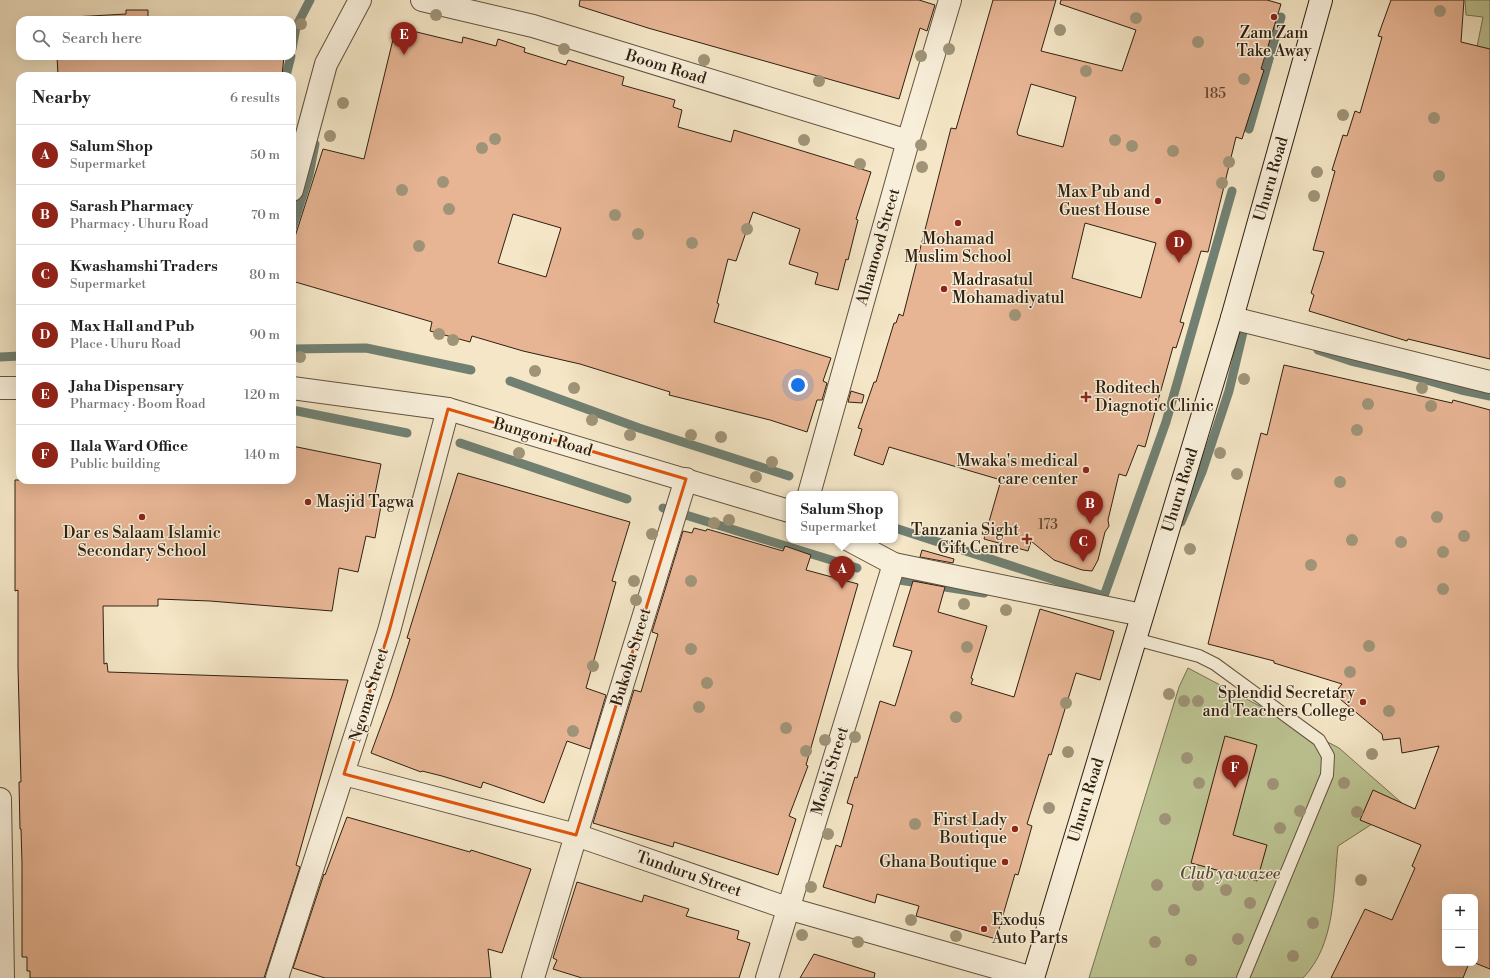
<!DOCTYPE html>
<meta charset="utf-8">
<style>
body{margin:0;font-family:"Libre Bodoni",serif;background:#f2f2f2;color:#222}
.controls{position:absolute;right:12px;bottom:12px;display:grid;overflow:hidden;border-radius:8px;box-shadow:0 4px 16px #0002}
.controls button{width:36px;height:36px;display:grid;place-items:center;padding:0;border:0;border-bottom:1px solid #e0e0e0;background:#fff;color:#222;font:20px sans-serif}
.you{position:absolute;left:798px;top:385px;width:14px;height:14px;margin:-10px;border:3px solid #fff;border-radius:50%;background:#1a73e8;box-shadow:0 0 0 6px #1a73e833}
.badge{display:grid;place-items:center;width:26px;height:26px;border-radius:50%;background:#8f2418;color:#fff;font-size:13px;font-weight:700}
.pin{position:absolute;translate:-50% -33px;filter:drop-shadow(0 1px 2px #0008)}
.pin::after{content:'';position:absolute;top:21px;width:14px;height:12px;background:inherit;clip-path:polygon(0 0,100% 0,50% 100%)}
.popup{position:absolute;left:786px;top:491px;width:112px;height:52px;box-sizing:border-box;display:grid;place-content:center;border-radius:8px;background:#fff;filter:drop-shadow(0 1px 3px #0005);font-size:13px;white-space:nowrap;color:#767676}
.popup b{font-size:15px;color:#222}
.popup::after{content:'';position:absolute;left:50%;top:100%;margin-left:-8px;border:8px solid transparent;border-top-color:#fff}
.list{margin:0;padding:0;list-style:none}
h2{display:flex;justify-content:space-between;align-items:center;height:52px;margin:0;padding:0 16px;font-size:17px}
h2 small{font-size:13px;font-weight:400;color:#767676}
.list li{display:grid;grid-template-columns:26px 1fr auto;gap:12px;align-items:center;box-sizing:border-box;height:60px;padding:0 16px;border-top:1px solid #e0e0e0}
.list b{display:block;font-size:15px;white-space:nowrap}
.list p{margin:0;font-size:13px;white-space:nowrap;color:#767676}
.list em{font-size:13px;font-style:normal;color:#767676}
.icon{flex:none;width:22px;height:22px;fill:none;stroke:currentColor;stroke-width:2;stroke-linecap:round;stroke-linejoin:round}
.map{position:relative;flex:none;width:1490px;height:978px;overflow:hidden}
.search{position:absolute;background:#fff;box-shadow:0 4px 16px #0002;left:16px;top:16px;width:280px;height:44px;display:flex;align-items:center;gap:10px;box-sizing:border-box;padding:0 14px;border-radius:12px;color:#767676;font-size:15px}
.panel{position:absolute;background:#fff;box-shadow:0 4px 16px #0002;left:16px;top:72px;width:280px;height:412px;border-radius:12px}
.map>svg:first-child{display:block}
</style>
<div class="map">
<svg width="1490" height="978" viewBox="0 0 1490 978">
<rect width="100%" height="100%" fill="#f4e6c6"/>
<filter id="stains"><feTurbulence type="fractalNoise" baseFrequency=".005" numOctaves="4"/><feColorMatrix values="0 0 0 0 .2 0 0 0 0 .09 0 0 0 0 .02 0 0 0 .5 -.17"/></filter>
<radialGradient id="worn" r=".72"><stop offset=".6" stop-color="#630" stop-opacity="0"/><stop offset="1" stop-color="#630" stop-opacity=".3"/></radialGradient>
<g fill="#bdc493" stroke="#767252">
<path d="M1465,0H1490V54L1476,52L1483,17L1466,15Z"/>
<path d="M1188,668L1339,748L1403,804L1338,846C1333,891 1336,944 1303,978H1089L1179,687Z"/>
</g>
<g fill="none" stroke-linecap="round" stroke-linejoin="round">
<g stroke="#718072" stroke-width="9">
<path d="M292,49L296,27L310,0"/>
<path d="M286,76L291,56"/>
<path d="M1249,129L1281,17"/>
<path d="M292,229L309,175L315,144"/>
<path d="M292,349L366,348L471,370"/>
<path d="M1318,350L1351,361L1402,373L1461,390L1490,396"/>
<path d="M0,357L20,356"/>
<path d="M510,381L639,428L789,476"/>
<path d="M292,410L407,433"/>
<path d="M460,443L627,499"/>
<path d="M663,508L857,568"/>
<path d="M1181,522L1202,472L1229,391L1245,324H1247"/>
<path d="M895,528L1104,596L1166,422L1232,191"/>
<path d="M893,579L984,593"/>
</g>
</g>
<g fill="#e7b594" stroke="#302011" fill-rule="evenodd">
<path d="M580,0H919L935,5L927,31L920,28L899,99L648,28L579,6Z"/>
<path d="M993,0H1056L1041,51L1122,71L1136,30L1060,4L1061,0H1267L1281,4L1261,69L1264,70L1242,139L1236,137L1208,252L1201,251L1180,322L1184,323L1176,348L1173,347L1145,447L1138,445L1126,476L1119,474L1108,520L1109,526L1105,532L1098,560L1092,571L1082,570L1054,560L1031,541L1028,551L984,539L1001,480L889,447L883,465L854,455L862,429L858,428L874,382H876L894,323H896L899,314L903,316L951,128L956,129ZM1031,84L1076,97L1063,147L1018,135L1017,132ZM1085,223L1156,243L1141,298L1072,278Z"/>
<path d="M1391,0H1464L1461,42L1490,49V359L1408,339L1407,341L1309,311L1314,295L1311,293L1324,252L1313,250L1335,171L1332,170L1343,135L1347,136L1355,111L1360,113L1382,37L1378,36Z"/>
<path d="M126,10H148V17H212L268,20H55V18L126,14Z"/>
<path d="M396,27L462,43L463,37L496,46L498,39L525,48L524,52L566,65L568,60L624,77L622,85L675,100L673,107L682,110L678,127L731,142L734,130L871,172L856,219L858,220L848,260L846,259L838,290L815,284L818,273L789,264L800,229L753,212L736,261L728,259L717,303L719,304L714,322L831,358L823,381L827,383L822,400H817L807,432L770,420L669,395L670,392L580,364L523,351L472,336L470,342L430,331L432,322L292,281V246L323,149L364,159ZM513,214L561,228L546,277L498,263Z"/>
<path d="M57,56H284L282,76H58Z"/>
<path d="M1284,365L1452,403L1453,400L1490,410V969L1475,963V897H1445V963H1469L1463,978H1331L1365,909L1392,920L1415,868L1412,866L1421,845L1360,820L1373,790L1415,809L1439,746L1402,753L1400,738L1383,740L1382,734L1334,694L1342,684L1274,663V661L1208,644L1261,433L1267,435Z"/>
<path d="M851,391L864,395L862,403L848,402Z"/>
<path d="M292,446L381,464L373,504L381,506L375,538L366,536L358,572L339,568L332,611L210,601L158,599V606H103L104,664L107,663L108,672L348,680L296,865L300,867L264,978H30V971H27V957H22V863L21,829H20L19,782H21L18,667V590L15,591V480H292Z"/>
<path d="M458,473L630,522L612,581L616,582L586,688L606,695L590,749L567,741L544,803L483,782L481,788L442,776L422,771L421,772L371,753L392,696L410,639L407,638Z"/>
<path d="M694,528L706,531L707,529L783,551L785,546L811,555L806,570L858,584L806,765L808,766L789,816L796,819L778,875L674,842L673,847L593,823L634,690L641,692L658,634L652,632L683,531L692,533Z"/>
<path d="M922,550L954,559L953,563L920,557Z"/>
<path d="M913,581L945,587L938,612L987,626L971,678L973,679L971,684L1014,697L1040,609L1114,631L1100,680L1076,673L1051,755L1049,754L1027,824L1032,826L1018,875L1015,874L996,939L916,916L919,906L877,894L875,903L823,887L836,845L841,847L853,805L847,803L855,777L857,778L880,701L895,706L912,651L893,646Z"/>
<path d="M1225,736L1257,745L1233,835L1267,845L1257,881L1191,863Z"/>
<path d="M347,817L470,852L471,850L531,869L502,953L488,949L491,978H325L293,968L324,874L325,875Z"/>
<path d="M577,882L642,902L644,895L689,909L686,916L739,931L737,939L750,943L739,978H582L553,969L557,960L553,958Z"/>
<path d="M814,954L875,973L874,978H800Z"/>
</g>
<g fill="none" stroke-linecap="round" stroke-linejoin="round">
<g stroke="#61523e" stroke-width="14">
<path id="service" d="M1135,639L1199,656L1215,664L1319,740L1328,756L1327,775L1243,978"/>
</g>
<g stroke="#61523e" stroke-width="24">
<g id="minor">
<path d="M422,0L533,26L908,141"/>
<path d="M292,190L326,64L360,0"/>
<path d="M1232,318L1490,382"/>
<path d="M0,388H20"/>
<path d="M292,388L448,409L789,511"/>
<path d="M809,494L908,141L950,0"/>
<path d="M849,540L894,564L1142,615"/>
<path d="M344,774L576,835L787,908L1033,978"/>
<path d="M0,799L3,978"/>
<path d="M277,978L389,631L448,409"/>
<path d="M533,978L576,835L686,479"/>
<path d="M767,978L894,564"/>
</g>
</g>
<g stroke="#302011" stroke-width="24">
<path id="secondary" d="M1033,978L1232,318L1321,0"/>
</g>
<use href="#service" stroke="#f8efda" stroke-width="12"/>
<use href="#minor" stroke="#f8efda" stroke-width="22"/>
<use href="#secondary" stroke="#f8efda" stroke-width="22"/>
</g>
<g fill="#9f9478">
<circle cx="1440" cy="11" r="6"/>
<circle cx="436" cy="15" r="6"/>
<circle cx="1136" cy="18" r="6"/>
<circle cx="301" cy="24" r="6"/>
<circle cx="1060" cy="30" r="6"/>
<circle cx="1198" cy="42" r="6"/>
<circle cx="564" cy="49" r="6"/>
<circle cx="949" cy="49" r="6"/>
<circle cx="921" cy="56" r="6"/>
<circle cx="704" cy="60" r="6"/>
<circle cx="1086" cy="71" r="6"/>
<circle cx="1244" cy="79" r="6"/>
<circle cx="819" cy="81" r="6"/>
<circle cx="343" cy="103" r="6"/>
<circle cx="1343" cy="115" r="6"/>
<circle cx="1434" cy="118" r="6"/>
<circle cx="330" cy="136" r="6"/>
<circle cx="495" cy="139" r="6"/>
<circle cx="804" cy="140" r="6"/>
<circle cx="1115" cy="140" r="6"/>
<circle cx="921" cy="145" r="6"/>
<circle cx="1132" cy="146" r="6"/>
<circle cx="482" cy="148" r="6"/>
<circle cx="1173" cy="151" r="6"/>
<circle cx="1229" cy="162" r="6"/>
<circle cx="860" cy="164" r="6"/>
<circle cx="922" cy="167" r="6"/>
<circle cx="1317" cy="172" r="6"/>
<circle cx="1439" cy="176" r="6"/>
<circle cx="443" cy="182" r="6"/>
<circle cx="1222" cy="183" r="6"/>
<circle cx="402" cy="190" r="6"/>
<circle cx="1314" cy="196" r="6"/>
<circle cx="449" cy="209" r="6"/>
<circle cx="615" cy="215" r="6"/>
<circle cx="747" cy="229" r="6"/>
<circle cx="638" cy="234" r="6"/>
<circle cx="692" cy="243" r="6"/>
<circle cx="419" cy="246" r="6"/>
<circle cx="1015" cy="315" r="6"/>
<circle cx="439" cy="334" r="6"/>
<circle cx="453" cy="340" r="6"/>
<circle cx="300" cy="357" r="6"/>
<circle cx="535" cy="371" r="6"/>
<circle cx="1244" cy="379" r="6"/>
<circle cx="574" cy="388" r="6"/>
<circle cx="1422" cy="388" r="6"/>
<circle cx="1368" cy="404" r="6"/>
<circle cx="1431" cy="406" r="6"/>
<circle cx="592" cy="420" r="6"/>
<circle cx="1357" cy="430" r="6"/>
<circle cx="630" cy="435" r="6"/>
<circle cx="691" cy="435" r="6"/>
<circle cx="721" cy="437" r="6"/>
<circle cx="519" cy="453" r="6"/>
<circle cx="1220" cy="453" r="6"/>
<circle cx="772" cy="462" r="6"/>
<circle cx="1237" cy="474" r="6"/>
<circle cx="756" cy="477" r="6"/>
<circle cx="1340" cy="482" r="6"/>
<circle cx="1437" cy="517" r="6"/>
<circle cx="729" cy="520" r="6"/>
<circle cx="714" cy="523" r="6"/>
<circle cx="652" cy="534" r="6"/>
<circle cx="1464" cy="536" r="6"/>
<circle cx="1352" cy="540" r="6"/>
<circle cx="1401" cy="542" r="6"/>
<circle cx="1190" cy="549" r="6"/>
<circle cx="1443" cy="552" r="6"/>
<circle cx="1311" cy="565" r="6"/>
<circle cx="634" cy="581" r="6"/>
<circle cx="691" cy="581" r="6"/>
<circle cx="1443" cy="589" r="6"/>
<circle cx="636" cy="600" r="6"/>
<circle cx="964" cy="604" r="6"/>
<circle cx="1006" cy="610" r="6"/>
<circle cx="1369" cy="646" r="6"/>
<circle cx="967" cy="647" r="6"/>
<circle cx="691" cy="649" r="6"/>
<circle cx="593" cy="666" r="6"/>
<circle cx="1350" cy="672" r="6"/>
<circle cx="707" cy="683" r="6"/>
<circle cx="1169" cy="694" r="6"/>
<circle cx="1184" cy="701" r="6"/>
<circle cx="1198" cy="701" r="6"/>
<circle cx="1066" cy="703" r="6"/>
<circle cx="699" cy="707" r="6"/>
<circle cx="1389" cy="711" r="6"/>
<circle cx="956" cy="717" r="6"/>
<circle cx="786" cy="728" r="6"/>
<circle cx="573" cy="731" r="6"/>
<circle cx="855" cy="737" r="6"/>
<circle cx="825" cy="740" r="6"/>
<circle cx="806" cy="751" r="6"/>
<circle cx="1068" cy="752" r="6"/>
<circle cx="1372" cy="754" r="6"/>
<circle cx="1187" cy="758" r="6"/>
<circle cx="1199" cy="783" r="6"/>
<circle cx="1344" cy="783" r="6"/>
<circle cx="1273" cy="784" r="6"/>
<circle cx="1049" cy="808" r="6"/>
<circle cx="1300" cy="811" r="6"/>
<circle cx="1357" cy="812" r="6"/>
<circle cx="1165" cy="819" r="6"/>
<circle cx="915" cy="824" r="6"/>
<circle cx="1280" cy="828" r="6"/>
<circle cx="828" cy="834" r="6"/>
<circle cx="1361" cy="880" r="6"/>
<circle cx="1157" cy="885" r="6"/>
<circle cx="1198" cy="885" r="6"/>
<circle cx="811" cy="887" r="6"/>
<circle cx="1226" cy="890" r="6"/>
<circle cx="1250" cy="903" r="6"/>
<circle cx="1174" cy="910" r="6"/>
<circle cx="911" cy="920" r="6"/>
<circle cx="1313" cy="923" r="6"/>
<circle cx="802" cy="935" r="6"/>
<circle cx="956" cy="936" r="6"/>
<circle cx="1238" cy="939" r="6"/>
<circle cx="858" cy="942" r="6"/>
<circle cx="1155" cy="942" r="6"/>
<circle cx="1293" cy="956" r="6"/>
<circle cx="1191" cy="960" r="6"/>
</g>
<path fill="none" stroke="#df560c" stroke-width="3" stroke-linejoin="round" d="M448,409L686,479L576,835L344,774L389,631Z"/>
<g fill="#8f2418" stroke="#f8efda" stroke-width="1.5">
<circle cx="1274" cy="17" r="4"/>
<circle cx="1158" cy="201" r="4"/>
<circle cx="958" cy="223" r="4"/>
<circle cx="944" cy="289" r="4"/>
<path d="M1084 391h4v4h4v4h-4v4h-4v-4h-4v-4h4z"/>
<circle cx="1086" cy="470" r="4"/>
<circle cx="308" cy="502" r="4"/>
<circle cx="142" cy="517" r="4"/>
<path d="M1025 533h4v4h4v4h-4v4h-4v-4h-4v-4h4z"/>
<circle cx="1363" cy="702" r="4"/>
<circle cx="1015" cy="829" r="4"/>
<circle cx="1005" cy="862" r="4"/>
<circle cx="984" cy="929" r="4"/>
</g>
<g text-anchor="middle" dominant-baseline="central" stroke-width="3" stroke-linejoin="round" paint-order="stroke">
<g font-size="14" fill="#5e4532">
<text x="1215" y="94">185</text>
<text x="1048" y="525">173</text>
</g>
<g font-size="16" fill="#302011" stroke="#f8efda" text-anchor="end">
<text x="1274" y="33" text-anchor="middle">Zam Zam<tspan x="1274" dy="18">Take Away</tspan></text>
<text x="1150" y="192">Max Pub and<tspan x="1150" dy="18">Guest House</tspan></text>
<text x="958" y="239" text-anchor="middle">Mohamad<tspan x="958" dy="18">Muslim School</tspan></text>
<text x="952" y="280" text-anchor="start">Madrasatul<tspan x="952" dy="18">Mohamadiyatul</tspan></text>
<text x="1095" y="388" text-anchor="start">Roditech<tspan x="1095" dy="18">Diagnotic Clinic</tspan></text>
<text x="1078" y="461">Mwaka's medical<tspan x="1078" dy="18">care center</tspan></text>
<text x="316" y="502" text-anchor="start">Masjid Tagwa</text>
<text x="1019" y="530">Tanzania Sight<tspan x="1019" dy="18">Gift Centre</tspan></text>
<text x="142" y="533" text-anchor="middle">Dar es Salaam Islamic<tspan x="142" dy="18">Secondary School</tspan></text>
<text x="1355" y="693">Splendid Secretary<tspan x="1355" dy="18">and Teachers College</tspan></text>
<text x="1007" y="820">First Lady<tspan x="1007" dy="18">Boutique</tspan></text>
<text x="997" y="862">Ghana Boutique</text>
<text x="992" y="920" text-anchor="start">Exodus<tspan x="992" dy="18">Auto Parts</tspan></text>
</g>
<g font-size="16" fill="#302011" stroke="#f8efda">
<text transform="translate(666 67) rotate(17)">Boom Road</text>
<text transform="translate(1271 179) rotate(-74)">Uhuru Road</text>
<text transform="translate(878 247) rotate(-74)">Alhamood Street</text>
<text transform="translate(543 437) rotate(16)">Bungoni Road</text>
<text transform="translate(1180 490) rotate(-73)">Uhuru Road</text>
<text transform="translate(631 657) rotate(-73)">Bukoba Street</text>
<text transform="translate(369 695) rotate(-73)">Ngoma Street</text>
<text transform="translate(830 771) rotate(-73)">Moshi Street</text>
<text transform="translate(1086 800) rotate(-73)">Uhuru Road</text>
<text transform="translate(689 874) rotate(19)">Tunduru Street</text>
</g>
<g font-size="16" font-style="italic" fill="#5a5138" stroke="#f8efda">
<text x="1230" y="874">Club ya wazee</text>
</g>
</g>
<rect width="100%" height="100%" filter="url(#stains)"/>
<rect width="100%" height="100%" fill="url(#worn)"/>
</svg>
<div class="controls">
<button>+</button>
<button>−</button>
</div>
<div class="you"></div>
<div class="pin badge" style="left:842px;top:589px">A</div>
<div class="popup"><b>Salum Shop</b>Supermarket</div>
<div class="pin badge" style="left:1090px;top:524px">B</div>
<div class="pin badge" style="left:1083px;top:562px">C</div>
<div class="pin badge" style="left:1179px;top:263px">D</div>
<div class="pin badge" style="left:404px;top:55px">E</div>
<div class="pin badge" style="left:1235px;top:788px">F</div>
<div class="search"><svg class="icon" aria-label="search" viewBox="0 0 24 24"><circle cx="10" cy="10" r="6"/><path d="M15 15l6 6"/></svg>Search here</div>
<section class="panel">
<h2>Nearby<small>6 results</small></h2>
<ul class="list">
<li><span class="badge">A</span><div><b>Salum Shop</b><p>Supermarket</p></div><em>50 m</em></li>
<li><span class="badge">B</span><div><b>Sarash Pharmacy</b><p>Pharmacy · Uhuru Road</p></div><em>70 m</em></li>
<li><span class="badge">C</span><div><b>Kwashamshi Traders</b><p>Supermarket</p></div><em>80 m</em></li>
<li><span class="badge">D</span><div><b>Max Hall and Pub</b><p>Place · Uhuru Road</p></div><em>90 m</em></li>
<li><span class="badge">E</span><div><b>Jaha Dispensary</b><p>Pharmacy · Boom Road</p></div><em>120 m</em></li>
<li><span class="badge">F</span><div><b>Ilala Ward Office</b><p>Public building</p></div><em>140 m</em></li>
</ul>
</section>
</div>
